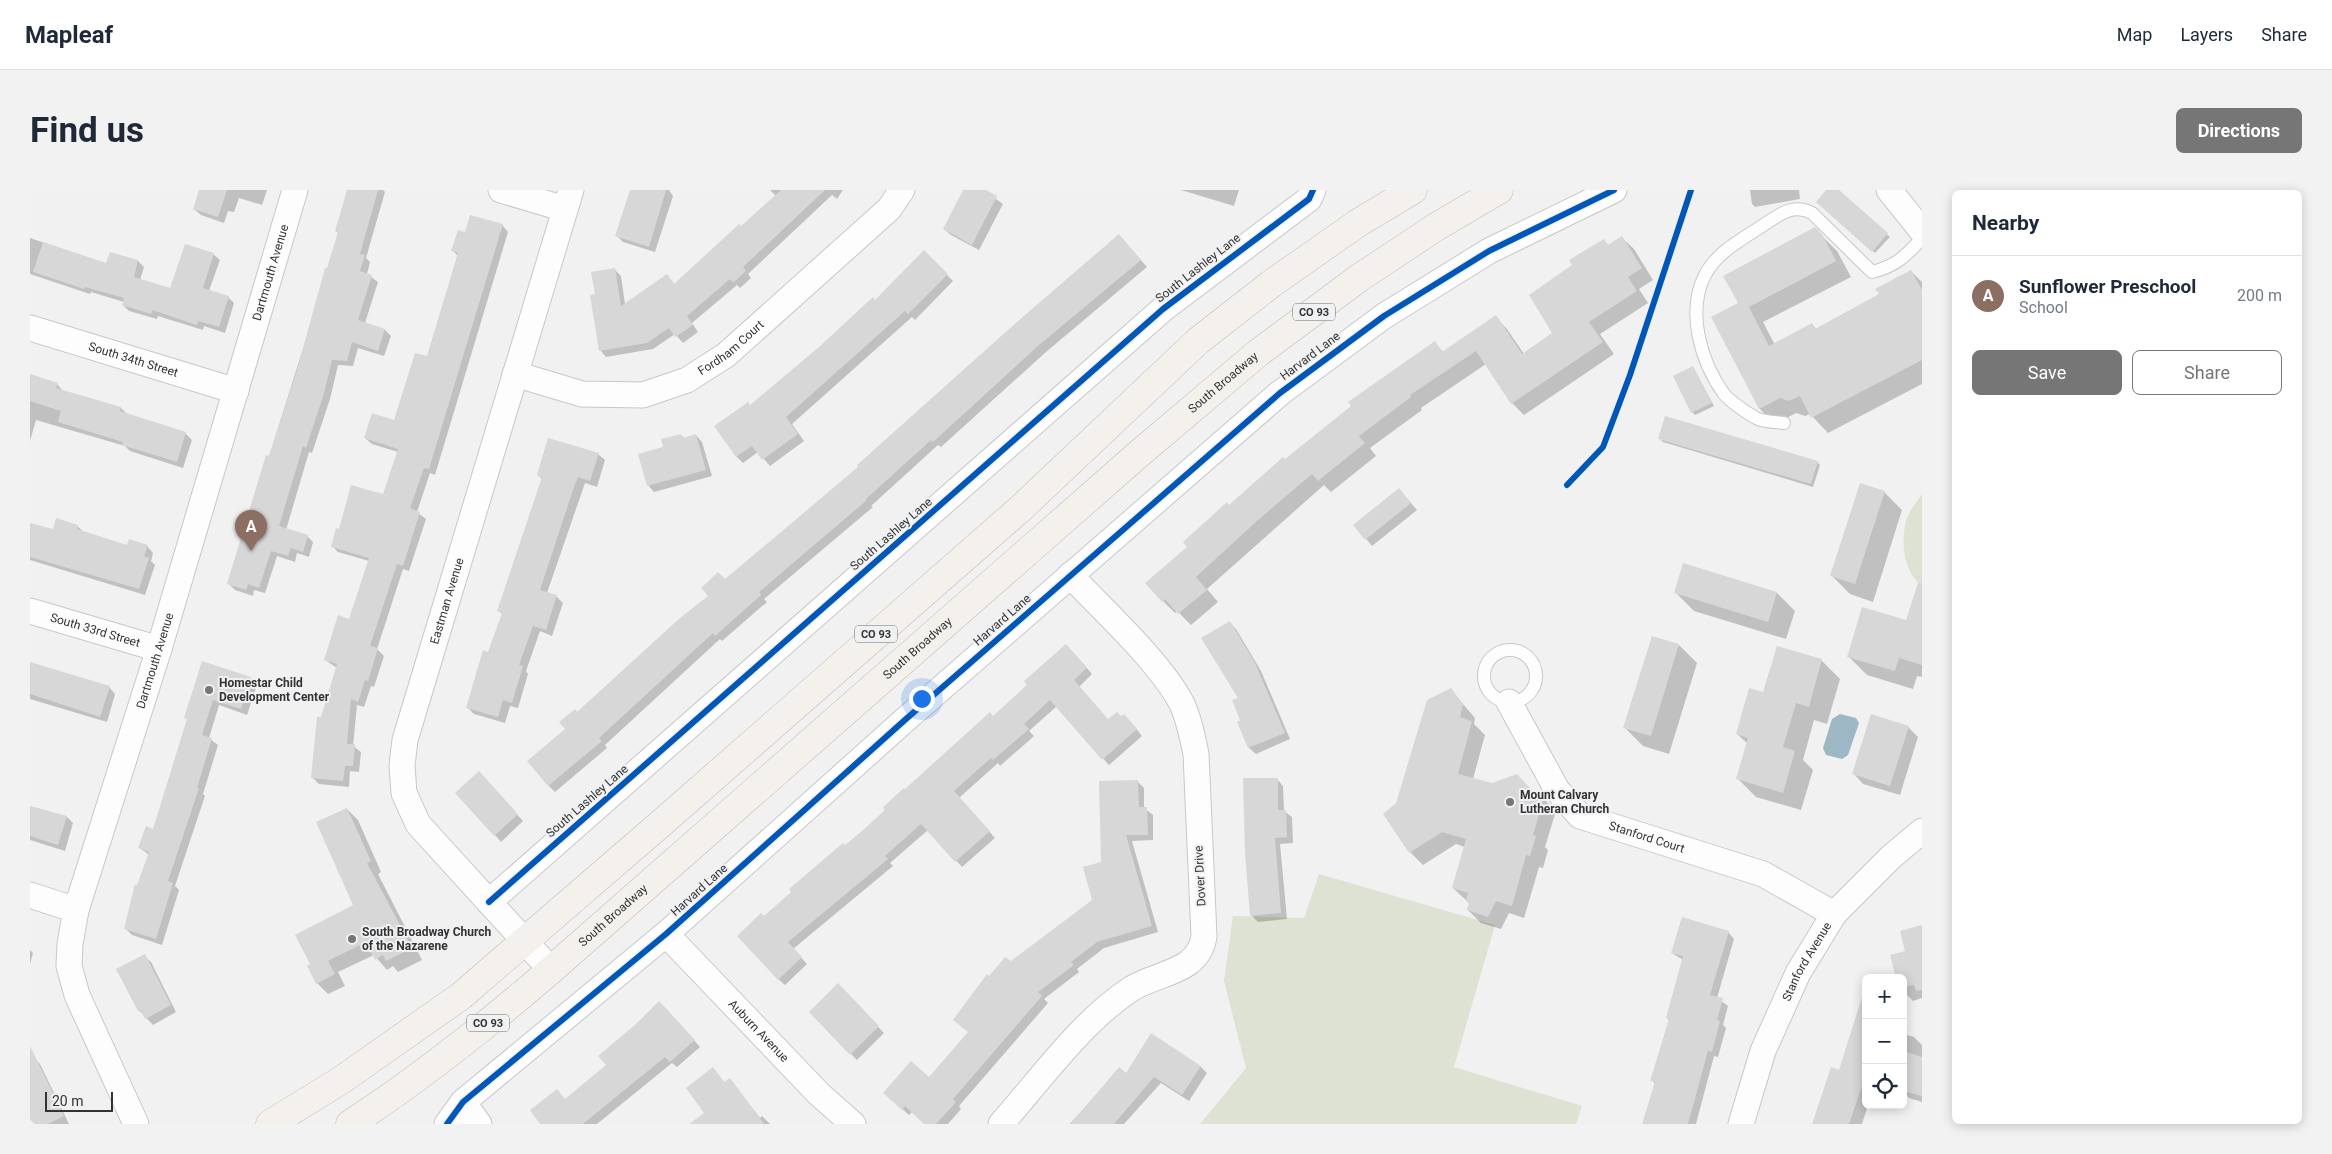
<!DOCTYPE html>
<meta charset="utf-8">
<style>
body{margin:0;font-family:Roboto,sans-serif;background:#f2f2f3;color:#1f2937}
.controls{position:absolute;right:15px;bottom:15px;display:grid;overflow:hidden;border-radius:8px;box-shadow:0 2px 12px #0003}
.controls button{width:45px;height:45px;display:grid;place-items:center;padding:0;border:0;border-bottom:1px solid #e0e1e3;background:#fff;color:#1f2937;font:25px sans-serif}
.scale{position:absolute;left:15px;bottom:12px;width:68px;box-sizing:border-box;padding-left:5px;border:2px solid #333334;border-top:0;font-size:14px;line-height:18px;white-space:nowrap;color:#333334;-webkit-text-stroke:4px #f0f1f3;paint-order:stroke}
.you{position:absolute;left:891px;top:508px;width:18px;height:18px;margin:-12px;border:4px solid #fff;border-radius:50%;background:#1a73e8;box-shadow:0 0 0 8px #1a73e833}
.badge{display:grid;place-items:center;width:32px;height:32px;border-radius:50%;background:#767676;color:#fff;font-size:16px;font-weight:700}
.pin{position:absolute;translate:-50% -41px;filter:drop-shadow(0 1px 2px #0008)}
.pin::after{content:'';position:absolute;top:26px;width:18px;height:15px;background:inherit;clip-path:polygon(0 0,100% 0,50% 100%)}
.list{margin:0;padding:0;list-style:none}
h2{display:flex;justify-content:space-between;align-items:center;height:65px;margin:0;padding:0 20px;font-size:21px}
h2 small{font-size:16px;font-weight:400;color:#747a83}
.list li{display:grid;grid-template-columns:32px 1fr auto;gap:15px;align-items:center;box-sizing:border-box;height:80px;padding:0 20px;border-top:1px solid #e0e1e3}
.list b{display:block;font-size:19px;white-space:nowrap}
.list p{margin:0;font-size:16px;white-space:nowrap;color:#747a83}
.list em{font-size:16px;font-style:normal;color:#747a83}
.actions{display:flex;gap:10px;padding:15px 20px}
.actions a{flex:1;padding:11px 0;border:1px solid #767676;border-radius:8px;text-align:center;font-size:18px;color:#767676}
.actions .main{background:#767676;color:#fff}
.icon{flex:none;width:28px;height:28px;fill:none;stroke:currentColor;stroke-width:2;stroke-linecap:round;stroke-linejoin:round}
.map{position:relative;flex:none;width:1892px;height:934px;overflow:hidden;border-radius:8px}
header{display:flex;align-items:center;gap:30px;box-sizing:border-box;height:70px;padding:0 25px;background:#fff;border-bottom:1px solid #e0e1e3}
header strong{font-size:24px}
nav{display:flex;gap:28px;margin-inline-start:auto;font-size:18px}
.intro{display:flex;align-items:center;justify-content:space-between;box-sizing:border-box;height:120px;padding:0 30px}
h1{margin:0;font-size:35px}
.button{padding:12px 22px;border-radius:8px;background:#767676;color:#fff;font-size:18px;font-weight:700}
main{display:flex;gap:30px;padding:0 30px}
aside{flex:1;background:#fff;border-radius:8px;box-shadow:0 2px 12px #0003}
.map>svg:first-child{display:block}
</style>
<header>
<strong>Mapleaf</strong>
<nav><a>Map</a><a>Layers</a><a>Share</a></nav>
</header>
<div class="intro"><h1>Find us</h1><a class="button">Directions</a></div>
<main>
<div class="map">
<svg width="1892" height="934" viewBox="0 0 1892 934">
<rect width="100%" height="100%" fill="#f1f1f2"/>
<g fill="#dde2d3">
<path d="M1892,304V396C1873,382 1870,350 1877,328C1880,320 1887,312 1892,304Z"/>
<path d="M1289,684L1465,735L1424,877L1552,916L1546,934H1170L1216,878L1194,791L1203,726L1274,728Z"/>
</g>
<path fill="#9eb7c4" d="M1810,524L1826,528L1829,533L1818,565L1812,569L1796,565L1793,558L1802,529Z"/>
<g fill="#0003">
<path d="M171,0H237L232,15L209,8L204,22L198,21L194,33L171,25L164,19Z"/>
<path d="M318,0H353L355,2L336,68L340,72L337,84L348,92L335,133L355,140L361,146L354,166L328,158L323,176L308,175L300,209L282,263L279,262L256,340L277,346L283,352L279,367L267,363L265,372L247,366L235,403L224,400L223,406L205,400L199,394L309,44L306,41Z"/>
<path d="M601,0H639L643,6L625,62L593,52L587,46Z"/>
<path d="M740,0H813L807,9L802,5L718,84L721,88L710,98L707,95L662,133L668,142L653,153L645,144L623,159L576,167L570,160L566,106L584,79L591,86L595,114L637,85L645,95L746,6Z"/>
<path d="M935,0H953L973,14L949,60L921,45L914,39Z"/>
<path d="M1151,0H1209L1204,16Z"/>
<path d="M1720,0H1769L1770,9L1725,17L1722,14Z"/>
<path d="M1798,0H1807L1860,47L1845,63L1788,12Z"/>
<path d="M472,35L478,42L405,285L400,283L387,322L396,329L379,381L373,379L347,459L354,466L344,497L341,496L334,517L327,515L323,556L331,562L329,582L320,581L319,597L289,594L283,588L292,529L307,478L295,470L320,430L339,371L308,362L302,356L310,340L354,306L368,262L342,254L335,248L365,231L398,168L429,67L423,61L436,44Z"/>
<path d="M1785,39L1807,61L1821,87L1733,132L1745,155L1782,134L1786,139L1850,105L1881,81L1892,92V194L1798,243L1780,224L1775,226L1766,223L1745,234L1730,219L1683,128L1709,114Z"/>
<path d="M0,48L77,74L81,63L108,71L114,77L110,90L141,99L183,64L190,70L179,101L198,107L204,113L195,143L174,136L173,140L128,126L127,129L99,121L93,115L94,112L61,102L60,104L0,84Z"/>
<path d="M1592,48L1604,59L1623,90L1609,99L1618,113L1570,144L1584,164L1494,225L1482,213L1456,174L1391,218L1392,220L1340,258L1346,266L1301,302L1294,295L1177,399L1188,412L1161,435L1147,421L1145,423L1133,411L1159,357L1199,316L1255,271L1405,153L1413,162L1465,127L1477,139L1494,164L1523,144L1544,76L1573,50L1579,56Z"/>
<path d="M1095,52L1117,77L1016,162L911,257L908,255L841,316L843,317L734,409L737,412L692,451L690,449L575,555L577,558L525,602L519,596L499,571L536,539L547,523L680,406L695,390Z"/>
<path d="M894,62L923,91L885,130L882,127L762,234L774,251L740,276L728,262L713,273L706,266L845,111Z"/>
<path d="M1663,177L1684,216L1665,225L1662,222Z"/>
<path d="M0,186L27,194L33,201L91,218L97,224L155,243L162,250L153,278L100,261L95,256L6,230L0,251Z"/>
<path d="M651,245L655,249L666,245L672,252L682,286L624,302L618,295L635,258Z"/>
<path d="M1630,249L1787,272L1790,275L1783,297L1633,252Z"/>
<path d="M568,264L575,270L567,297L555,293L517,403L527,407L533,413L522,446L510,441L496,481L498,484L488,518L480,516L475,533L444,524L437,517L473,425L469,421L512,289L508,285Z"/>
<path d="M1369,299L1387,320L1342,356L1325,335Z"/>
<path d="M1854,302L1872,320L1843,412L1820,404L1802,386Z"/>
<path d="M0,334L23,341L47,336L55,343L98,357L117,356L123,363L121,371L125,375L115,405L0,370Z"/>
<path d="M1646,403H1747L1765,421L1756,449L1664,421Z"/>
<path d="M1892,423V487L1887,486L1883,499L1837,485L1819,467Z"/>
<path d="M1199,432L1206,439L1231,481L1260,549L1226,564L1219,558L1209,532L1212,531Z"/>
<path d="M1649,455L1667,473L1639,564L1613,556L1595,538Z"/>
<path d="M1042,461L1062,484L1049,497L1078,531L1091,528L1100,531L1112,546L1079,575L1027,516L999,541L1004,546L970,576L968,573L929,608L965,648L932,677L898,640L860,673L863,676L763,759L777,774L755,795L748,789L734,727L833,642L875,601Z"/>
<path d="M1792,471L1810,489L1797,534L1784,530L1773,570L1783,580L1771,620L1726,607L1708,589L1718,554L1707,544L1734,503Z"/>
<path d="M0,473L79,497L85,504L77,532L0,509Z"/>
<path d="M173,473L221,488L227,495L217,525L189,515L179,548L188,555L173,604L175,606L145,696L149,700L132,755L102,745L96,739L119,665L110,658L124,640L158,530L155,527Z"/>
<path d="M1421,500L1445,528L1444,534L1455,545L1443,589L1462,594L1487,585L1508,607L1513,608L1526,621L1515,657L1518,660L1513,678L1509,677L1494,728L1479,723L1471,739L1451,733L1438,720L1440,714L1423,698L1435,657L1426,654L1393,675L1380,662L1367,614Z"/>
<path d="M1878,537L1888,547L1870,605L1833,594L1824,584Z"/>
<path d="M455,589L493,631L471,652L465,645Z"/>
<path d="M1247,589L1253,596L1254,621L1262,627L1263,653L1250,654L1257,729L1228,732L1221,725Z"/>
<path d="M1107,591L1114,598V618L1123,625V650L1102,651L1128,742L1074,758L1047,779L1049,782L1014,809L1018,813L929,916L931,919L918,934H895L882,922L879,925L861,909L899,889L939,843L959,788L1064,710L1072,673Z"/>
<path d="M0,616L37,627L43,633L35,661L0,650Z"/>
<path d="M317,619L328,630L351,682L348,684L392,770L368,782L363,776L357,780L344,765L308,782L315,796L298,804L287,793L325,716Z"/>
<path d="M1892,737V808L1883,811L1873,801V788L1877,762Z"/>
<path d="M1698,742L1704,749L1687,808L1698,816L1693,835L1696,838L1688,867L1684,866L1666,934H1613L1625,894L1622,890L1640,831L1637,828L1653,770L1642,763Z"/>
<path d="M0,760L3,763L0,774Z"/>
<path d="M114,766L121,772L146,822L123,835L109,820Z"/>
<path d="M808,795L854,843L827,870L780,822Z"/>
<path d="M636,819L670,857L647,877L642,873L567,934H512L536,910L577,876Z"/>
<path d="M1836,832V915H1838L1832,934H1783Z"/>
<path d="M1873,844L1884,847L1892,855V912L1879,908L1873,902Z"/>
<path d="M5,869L10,874L39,934H0V872Z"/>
<path d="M1171,877L1177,883L1159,911L1131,893L1094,934H1040L1089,879L1096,885Z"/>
<path d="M683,879L695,893L700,889L730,928L732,926L740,934H662L676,923Z"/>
</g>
<g fill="#d7d7d8">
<path d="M169,0H197L188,27L163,19Z"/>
<path d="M317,0H348L330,64L335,65L330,81L342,85L328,130L355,139L348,161L322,152L317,171L302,170L294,203L276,258L273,256L249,336L278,345L273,362L261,358L258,366L241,361L229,398L218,394L216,400L197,394L236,265L239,266L267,180L295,78H297L308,42L305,41Z"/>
<path d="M600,0H636L619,57L585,46Z"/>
<path d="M751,0H795L713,77L716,81L703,93L700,89L657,126L663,135L645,147L639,138L617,153L569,161L560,105L565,104L561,82L585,78L591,116L637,84L644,94L709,34L711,36Z"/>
<path d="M933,0H956L967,6L942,55L913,39Z"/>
<path d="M1796,0H1809L1858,43L1842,62L1786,12Z"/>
<path d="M440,25L473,34L399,279L394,278L380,318L390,322L373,376L367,374L340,456L348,458L338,491L335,490L328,512L321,509L317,554H325L323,576H315L313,591L281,588L287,527H291L307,474L294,470L308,425L319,429L339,368L301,357L306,338L309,339L321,295L353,304L368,259L334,248L342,223L364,230L385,163L397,166L428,63L421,61L428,40L435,42Z"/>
<path d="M1785,37L1792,44L1806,71L1719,117L1739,156L1782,133L1785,139L1849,104L1845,99L1881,80L1892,100V170L1781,228L1770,206L1759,211L1750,208L1729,219L1681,127L1708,113L1693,86Z"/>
<path d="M1089,44L1111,70L1009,155L903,252L901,250L836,309L837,310L729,402L731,405L685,446L683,443L569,548L572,551L518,596L497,571L535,539L529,532L545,519L547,522L650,428L678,406L671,398L688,382L695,389L763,332L828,277L827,275L988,131Z"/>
<path d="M1592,46L1612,78L1598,87L1607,101L1559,132L1573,152L1481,214L1446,161L1380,205L1381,207L1329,246L1335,253L1288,291L1282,284L1228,330L1166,387L1177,400L1148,424L1135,409L1132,412L1115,393L1157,357L1153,352L1197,312L1199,315L1253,267L1255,269L1321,216L1318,212L1405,151L1412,162L1466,125L1492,164L1522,143L1499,105L1542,75L1539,70L1574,49L1578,55Z"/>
<path d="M13,52L76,73L80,62L108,70L104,87L140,98L155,54L184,63L173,98L199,106L189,137L168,131L167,135L122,120L121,124L92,115L94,108L55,97L54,99L3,82Z"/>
<path d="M894,60L918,84L878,124L875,121L756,227L768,244L732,270L722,256L706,267L684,236L718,212L720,215L789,157L843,107L845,110Z"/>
<path d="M1663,176L1682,213L1661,223L1643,186Z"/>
<path d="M0,184L28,193L26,198L91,217L90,221L156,242L147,272L92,255L93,252L28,232L31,221L0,211Z"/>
<path d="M1635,226L1788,271L1781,294L1628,249Z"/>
<path d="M651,244L653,248L666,244L676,280L617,296L608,264L633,257L631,249Z"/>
<path d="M518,248L569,263L560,291L548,287L544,297L510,400L527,405L516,440L503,436L489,475L493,476L482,513L473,510L468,527L436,518L453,460L458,462L472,423L467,421L512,287L507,285Z"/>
<path d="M1830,293L1855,301L1825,394L1800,386Z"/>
<path d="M1369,298L1381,313L1335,350L1323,335Z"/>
<path d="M26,328L48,335L47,339L97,355L99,349L118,355L114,366L119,368L109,399L0,367V333L23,339Z"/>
<path d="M1653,373L1747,402L1738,432L1644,403Z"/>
<path d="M1888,393H1892V475L1869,468L1865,481L1817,467L1832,417L1876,430Z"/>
<path d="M1200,431L1225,473L1255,543L1218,558L1207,532L1210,530L1202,510L1208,508L1171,448Z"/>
<path d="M1622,446L1649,454L1621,546L1593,538Z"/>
<path d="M1036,454L1057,478L1044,490L1078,529L1087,522L1091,526L1094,524L1107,539L1072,570L1020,510L994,534L999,539L963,570L961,568L924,601L960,641L925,672L891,634L855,666L858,669L758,752L772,767L748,790L707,746L731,723L734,726L761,702L759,699L813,653L815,655L832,641L855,620L853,617L874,598L875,599L960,522L963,526L997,495L994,491Z"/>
<path d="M1747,456L1792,469L1779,517L1766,513L1753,557L1765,561L1753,603L1706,589L1718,548L1706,544L1719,498L1733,502Z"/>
<path d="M172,471L221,487L211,519L183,510L172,545L182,548L167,598H169L138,691L143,693L126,749L94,739L105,694L107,695L119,662L108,658L116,636L123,639L157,529L154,528Z"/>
<path d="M0,472L80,496L70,527L0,504Z"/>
<path d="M1421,498L1433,514L1430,527L1442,531L1428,584L1462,593L1487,584L1506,605L1514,607L1503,645L1506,646L1500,666L1496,665L1482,716L1466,711L1458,727L1437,720L1439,712L1436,711L1438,703L1422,698L1436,649L1412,642L1379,663L1353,624L1366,613L1397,510Z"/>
<path d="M1841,524L1879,536L1860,596L1822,584Z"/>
<path d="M449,581L488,624L464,646L425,603Z"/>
<path d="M1213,588H1248V620H1256L1257,647L1245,648L1251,723L1220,726L1215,663Z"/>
<path d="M1108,590L1109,617H1117L1118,645H1096L1122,736L1067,752L1041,772L1044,775L1008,802L1012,806L923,909L926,912L906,934H894L875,916L872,920L853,903L881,871L899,887L938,842L923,830L957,784L959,786L975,767L981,771L1062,710L1053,677L1071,672L1069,591Z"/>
<path d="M0,616L37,626L28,655L0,646Z"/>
<path d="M317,618L341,671L337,673L382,758L356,771L353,765L345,770L336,752L298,771L305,784L286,794L277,776L280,774L265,745L323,715L286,632Z"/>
<path d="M1652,727L1699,741L1680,805L1693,808L1687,830L1690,831L1682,862L1678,861L1658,934H1612L1625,892L1620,891L1639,829L1636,828L1653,766L1641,763Z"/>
<path d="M1892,735V800L1886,801L1884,795L1873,797V788H1866L1860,765L1875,761L1870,741Z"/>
<path d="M115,764L141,815L115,829L111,820L108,821L86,779Z"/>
<path d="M808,793L849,836L820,865L779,822Z"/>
<path d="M1832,807L1836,808V884L1819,934H1782L1801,877L1809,880Z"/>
<path d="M629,811L665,850L640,872L635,867L553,934H510L500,920L527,899L535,909L576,875L568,866L606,834Z"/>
<path d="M1121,843L1171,876L1152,905L1124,887L1084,934H1041L1089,877L1096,883Z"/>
<path d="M0,856L34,926L18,934H0Z"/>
<path d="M1873,861L1892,867V906L1873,901Z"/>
<path d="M683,877L694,892L700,888L734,934H659L674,923L656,898Z"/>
</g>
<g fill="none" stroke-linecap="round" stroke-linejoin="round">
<g stroke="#c8c8c9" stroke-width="14">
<g id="lane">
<path d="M1754,233C1746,232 1735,232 1728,229C1718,224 1701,212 1694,204C1671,172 1656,122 1675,85C1687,62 1711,50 1732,36C1749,25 1762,13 1782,23L1842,82C1866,76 1876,66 1892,48"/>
<circle cx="1480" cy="486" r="26"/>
</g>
</g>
<g stroke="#c8c8c9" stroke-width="27">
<g id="street">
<path d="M471,0L535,19"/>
<path d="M1859,0L1892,41"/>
<path id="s1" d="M0,138L206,201"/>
<path id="s2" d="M485,184L552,204L613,205L657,190L696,165L859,19L872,0"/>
<path id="s3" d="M0,421L129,459"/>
<path id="s4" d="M1479,512L1527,600L1550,626L1733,684L1804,724"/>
<path d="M0,705L46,720"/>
<path d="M459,712L1133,119L1279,9L1283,0"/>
<path id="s5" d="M636,744L789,904L823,934"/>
<path id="s6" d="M521,780L388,634L374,603L372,576L375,550L541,0"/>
<path d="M433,912L449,934"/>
<path id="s7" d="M106,934L47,805L39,776L40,754L46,720L129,459L265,0"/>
<path d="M417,934L433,912L636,744L876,529L1250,203L1354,126L1459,61L1584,0"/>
<path d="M971,934C1011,889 1051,832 1101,799C1128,782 1169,783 1174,746L1166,564C1162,546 1159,528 1151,512C1128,470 1074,421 1040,385"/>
<path id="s8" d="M1711,934L1733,861L1768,783L1804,724L1861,667L1892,641"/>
</g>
</g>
<g stroke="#c2bbb4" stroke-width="29">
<g id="primary">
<path d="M240,934L310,891L431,806L628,636L990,319L1168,151L1241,94L1328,33L1383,0"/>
<path id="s9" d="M320,934C391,888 457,835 521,780L1111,262L1228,163L1329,88L1406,37L1469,0"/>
</g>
</g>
<use href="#lane" stroke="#fdfdfd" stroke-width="12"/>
<use href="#street" stroke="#fdfdfd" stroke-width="25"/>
<use href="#primary" stroke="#f4f0ec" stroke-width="28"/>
<g stroke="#f0f1f3" stroke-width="9">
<g id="cycleway">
<path d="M1537,295L1573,257L1600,185L1661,0"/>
<path d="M459,712L1133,119L1279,9L1283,0"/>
<path d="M417,934L433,912L636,744L876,529L1250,203L1354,126L1459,61L1584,0"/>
</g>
</g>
<use href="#cycleway" stroke="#0057b8" stroke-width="6"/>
</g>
<g fill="#767676" stroke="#f0f1f3" stroke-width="2">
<circle cx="179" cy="500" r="5"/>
<circle cx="1480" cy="612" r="5"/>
<circle cx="322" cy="749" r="5"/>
</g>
<g text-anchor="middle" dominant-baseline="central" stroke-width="4" stroke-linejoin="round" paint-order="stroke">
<g fill="#f0f1f3" stroke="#6c6c6d" stroke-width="1">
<rect x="1263" y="113.5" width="42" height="17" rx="4"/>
<rect x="825" y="435.5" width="42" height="17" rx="4"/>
<rect x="437" y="824.5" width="42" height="17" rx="4"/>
</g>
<g font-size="11" font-weight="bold" fill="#333334">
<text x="1284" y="122">CO 93</text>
<text x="846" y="444">CO 93</text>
<text x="458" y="833">CO 93</text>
</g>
<g font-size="12" fill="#333334" stroke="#f0f1f3">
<text transform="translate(1168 78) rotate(-38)">South Lashley Lane</text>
<text stroke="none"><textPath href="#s7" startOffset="895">Dartmouth Avenue</textPath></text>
<text stroke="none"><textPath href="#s2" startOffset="232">Fordham Court</textPath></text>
<text transform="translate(1280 166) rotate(-37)">Harvard Lane</text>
<text stroke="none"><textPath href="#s1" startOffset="108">South 34th Street</textPath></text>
<text stroke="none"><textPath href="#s9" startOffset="1146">South Broadway</textPath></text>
<text transform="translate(861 344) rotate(-41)">South Lashley Lane</text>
<text stroke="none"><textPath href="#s6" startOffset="430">Eastman Avenue</textPath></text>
<text transform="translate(972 430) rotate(-41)">Harvard Lane</text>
<text stroke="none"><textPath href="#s3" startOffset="68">South 33rd Street</textPath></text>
<text stroke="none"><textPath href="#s9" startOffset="741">South Broadway</textPath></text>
<text stroke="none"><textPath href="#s7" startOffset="490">Dartmouth Avenue</textPath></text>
<text transform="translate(557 611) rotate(-41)">South Lashley Lane</text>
<text stroke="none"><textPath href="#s4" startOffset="205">Stanford Court</textPath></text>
<text transform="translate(1170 686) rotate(-93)">Dover Drive</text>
<text transform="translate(669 700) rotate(-42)">Harvard Lane</text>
<text stroke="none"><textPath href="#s9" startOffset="336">South Broadway</textPath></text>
<text stroke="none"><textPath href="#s8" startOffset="176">Stanford Avenue</textPath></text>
<text stroke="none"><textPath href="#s5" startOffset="134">Auburn Avenue</textPath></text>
</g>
<g font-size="12" font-weight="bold" fill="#333334" stroke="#f0f1f3" text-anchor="start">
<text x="189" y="493">Homestar Child<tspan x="189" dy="14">Development Center</tspan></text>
<text x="1490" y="605">Mount Calvary<tspan x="1490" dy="14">Lutheran Church</tspan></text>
<text x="332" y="742">South Broadway Church<tspan x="332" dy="14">of the Nazarene</tspan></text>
</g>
</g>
</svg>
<div class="controls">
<button>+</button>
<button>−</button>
<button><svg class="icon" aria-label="locate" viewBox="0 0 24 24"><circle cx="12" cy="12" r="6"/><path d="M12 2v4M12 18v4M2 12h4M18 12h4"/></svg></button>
</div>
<div class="scale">20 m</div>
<div class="you"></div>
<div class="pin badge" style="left:221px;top:361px;background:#8d6e63">A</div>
</div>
<aside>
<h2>Nearby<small></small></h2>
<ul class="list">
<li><span class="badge" style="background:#8d6e63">A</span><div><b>Sunflower Preschool</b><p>School</p></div><em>200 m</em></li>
</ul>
<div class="actions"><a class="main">Save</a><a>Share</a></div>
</aside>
</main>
